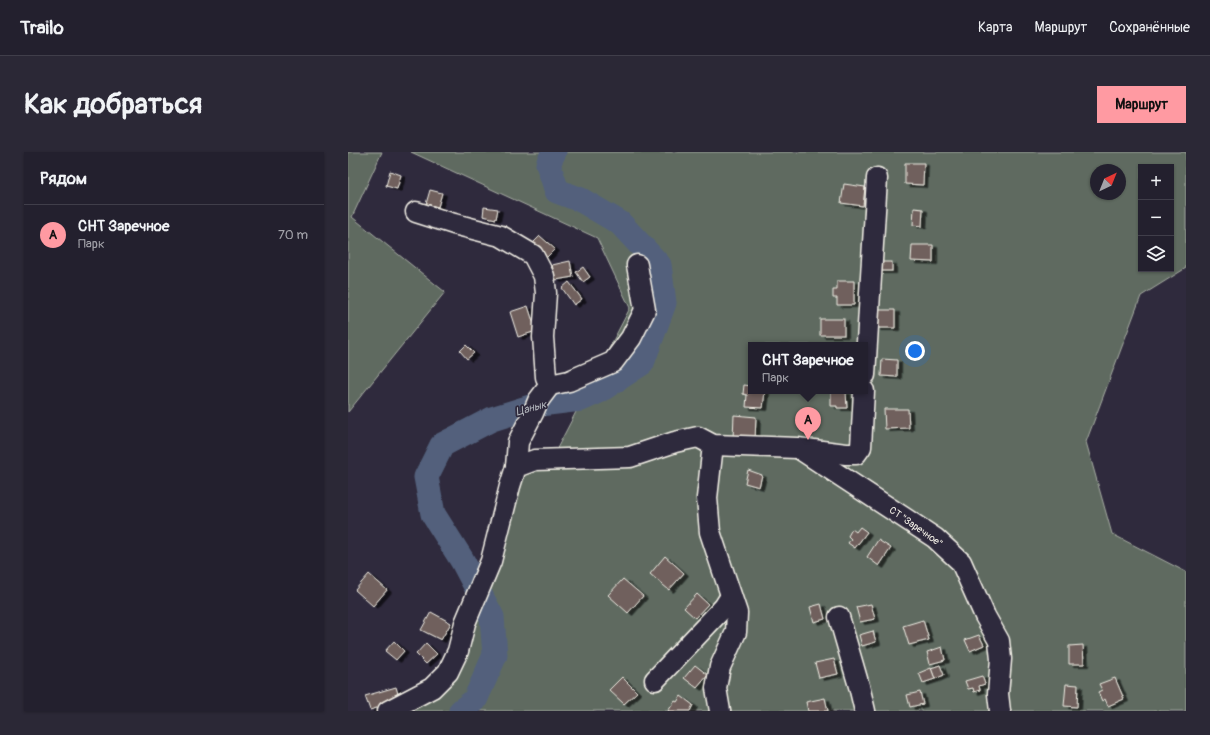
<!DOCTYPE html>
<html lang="ru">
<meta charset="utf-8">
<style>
body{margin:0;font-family:Pangolin,sans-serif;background:#2b2836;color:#f1f3f6}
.controls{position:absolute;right:12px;top:12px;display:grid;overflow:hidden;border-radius:0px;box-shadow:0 1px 3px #0004}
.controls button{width:36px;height:36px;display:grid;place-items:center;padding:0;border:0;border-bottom:1px solid #403e4a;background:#23202e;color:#f1f3f6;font:20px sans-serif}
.compass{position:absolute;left:742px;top:12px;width:36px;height:36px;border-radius:50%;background:#23202e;box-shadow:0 1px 3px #0004;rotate:43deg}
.you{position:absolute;left:567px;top:199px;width:14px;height:14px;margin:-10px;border:3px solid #fff;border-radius:50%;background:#1a73e8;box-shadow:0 0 0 6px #1a73e833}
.badge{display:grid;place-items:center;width:26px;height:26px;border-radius:50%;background:#ff9aa2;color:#111;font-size:13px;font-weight:700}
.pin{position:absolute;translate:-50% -33px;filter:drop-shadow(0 1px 2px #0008)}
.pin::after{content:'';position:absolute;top:21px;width:14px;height:12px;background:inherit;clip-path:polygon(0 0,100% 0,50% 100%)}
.popup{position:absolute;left:400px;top:190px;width:120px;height:52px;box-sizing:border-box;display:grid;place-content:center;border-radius:0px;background:#23202e;filter:drop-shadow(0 1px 3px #0005);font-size:13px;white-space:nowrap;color:#a3a3aa}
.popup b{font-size:15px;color:#f1f3f6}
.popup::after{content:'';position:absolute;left:50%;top:100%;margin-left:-8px;border:8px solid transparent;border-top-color:#23202e}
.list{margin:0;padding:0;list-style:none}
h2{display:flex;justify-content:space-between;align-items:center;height:52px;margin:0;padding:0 16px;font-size:17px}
h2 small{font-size:13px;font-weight:400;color:#a3a3aa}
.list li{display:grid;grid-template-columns:26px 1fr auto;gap:12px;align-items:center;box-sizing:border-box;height:60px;padding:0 16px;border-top:1px solid #403e4a}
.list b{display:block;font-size:15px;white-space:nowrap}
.list p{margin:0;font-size:13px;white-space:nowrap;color:#a3a3aa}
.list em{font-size:13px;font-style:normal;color:#a3a3aa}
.icon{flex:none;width:22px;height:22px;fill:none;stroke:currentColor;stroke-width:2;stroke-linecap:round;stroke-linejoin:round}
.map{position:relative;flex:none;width:838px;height:559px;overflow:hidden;border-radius:0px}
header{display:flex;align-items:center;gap:24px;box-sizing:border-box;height:56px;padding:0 20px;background:#23202e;border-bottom:1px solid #403e4a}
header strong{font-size:19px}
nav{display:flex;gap:22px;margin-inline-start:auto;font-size:14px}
.intro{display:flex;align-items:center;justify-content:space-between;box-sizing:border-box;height:96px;padding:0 24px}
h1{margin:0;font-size:28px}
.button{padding:10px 18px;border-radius:0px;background:#ff9aa2;color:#111;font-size:14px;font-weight:700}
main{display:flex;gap:24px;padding:0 24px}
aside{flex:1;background:#23202e;border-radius:0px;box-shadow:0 1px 3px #0004}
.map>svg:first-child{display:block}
</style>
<header>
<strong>Trailo</strong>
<nav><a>Карта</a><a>Маршрут</a><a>Сохранённые</a></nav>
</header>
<div class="intro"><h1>Как добраться</h1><a class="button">Маршрут</a></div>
<main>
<aside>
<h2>Рядом<small></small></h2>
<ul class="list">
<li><span class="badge">A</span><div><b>СНТ Заречное</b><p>Парк</p></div><em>70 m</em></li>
</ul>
</aside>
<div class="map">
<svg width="838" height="559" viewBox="0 0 838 559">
<defs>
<filter id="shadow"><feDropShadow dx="4.5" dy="2.5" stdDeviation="0" flood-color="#0009"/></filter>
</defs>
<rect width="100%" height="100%" fill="#2f2a3d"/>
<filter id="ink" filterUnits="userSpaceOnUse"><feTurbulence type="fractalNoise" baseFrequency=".025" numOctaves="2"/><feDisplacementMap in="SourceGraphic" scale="8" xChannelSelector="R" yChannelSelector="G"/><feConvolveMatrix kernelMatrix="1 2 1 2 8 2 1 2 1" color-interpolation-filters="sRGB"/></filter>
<g filter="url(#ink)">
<g fill="#5e6b61" stroke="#a9aea4" fill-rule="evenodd">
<path d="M0,0H34L4,65L97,140L0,260Z"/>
<path d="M63,0H838V116L793,144L738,290L764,382L838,420V559H40L100,520L168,315L203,308L282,156L249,86ZM793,15H823V117H793ZM748,18H772V42H748ZM403,193H517V239H403Z"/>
</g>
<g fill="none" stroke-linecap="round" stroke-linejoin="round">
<path stroke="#52617c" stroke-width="25" d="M113,559L127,548L147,503L144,465L114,408L85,362L78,325L94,293L144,267L192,252L233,247L251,239L294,211L316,151L311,113L272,71L233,48L209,39L200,12L206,0"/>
</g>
<g fill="#6f615d" stroke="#f4f1e8" filter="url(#shadow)">
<path d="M557,11H576L575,33L557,32Z"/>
<path d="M42,19L53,23L49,37L38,34Z"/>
<path d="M496,32L517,35L515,54L493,51Z"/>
<path d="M82,38L94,41L90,55L78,52Z"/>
<path d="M136,55L150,57L148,67L135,64Z"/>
<path d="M566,56L575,57L574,74L565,73Z"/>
<path d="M192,84L207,97L198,106L183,93Z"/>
<path d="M564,93H585V110L563,109Z"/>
<path d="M222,109L225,125L208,128L204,113Z"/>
<rect x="530" y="110" width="14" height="9"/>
<path d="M235,115L242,125L235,130L228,120Z"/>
<path d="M489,129H506V153H489V146H485V138H489Z"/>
<path d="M221,130L234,147L226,153L214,136Z"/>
<path d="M180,154L188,179L170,185L162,160Z"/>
<path d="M529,158H547V176H528Z"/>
<rect x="472" y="167" width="24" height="16"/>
<path d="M118,193L126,201L119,207L112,199Z"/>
<path d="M534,207L549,208V225L533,224Z"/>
<path d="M396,233L403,234V239H417L415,256L398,255L399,243L395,242Z"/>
<path d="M483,240H498L499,256H489V254H483Z"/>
<path d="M536,257H560L561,276L537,277Z"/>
<path d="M386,263L408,265L407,288L385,286Z"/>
<path d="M400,318L414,323L411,335L397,331Z"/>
<path d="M512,375L519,380L507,396L500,391L503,387L500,384L504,377L508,380Z"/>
<path d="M530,388L543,396L531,414L519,405Z"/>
<path d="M317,404L336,421L321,438L302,422Z"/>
<path d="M21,422L39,438L25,454L7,438Z"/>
<path d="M275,427L295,444L280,461L260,443Z"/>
<path d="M349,442L360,452L347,466L336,456Z"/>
<path d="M473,452L477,467L466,470L462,455Z"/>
<path d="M523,452L527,467L512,470L508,455Z"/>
<path d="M83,460L103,471L93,488L73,478Z"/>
<path d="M575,468L581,488L561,493L555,474Z"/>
<path d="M525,479L528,490L514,494L511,483Z"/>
<path d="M631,483L636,493L622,499L617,488Z"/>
<path d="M46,489L56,499L48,508L37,499Z"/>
<path d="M78,491L89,502L78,512L68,502Z"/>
<path d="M735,493L736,512H721V494Z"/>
<path d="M594,495L597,508L582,512L579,500Z"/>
<path d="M486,507L490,522L471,526L467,511Z"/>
<path d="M347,513L360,523L349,536L336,526Z"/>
<path d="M592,513L596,523L587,527L583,516Z"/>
<path d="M583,516L587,527L575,531L571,521Z"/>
<path d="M634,524L637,532L631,534L632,538L626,540L625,536L620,537L617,529Z"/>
<path d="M274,525L289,540L276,552L261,538Z"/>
<path d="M767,526L776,547L760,554L757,547L754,549L750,540L754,538L751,532Z"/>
<path d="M718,532L730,533L729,555L716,554Z"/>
<path d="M48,535L52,549L22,558L17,544Z"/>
<path d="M572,540L575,552L562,555L559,543Z"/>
<path d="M333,544L345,553L342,559H320L327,549L329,550Z"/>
<path d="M477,546L480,559H460L458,550Z"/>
</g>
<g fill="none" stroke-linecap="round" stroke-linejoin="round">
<g stroke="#f4f1e8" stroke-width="23">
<g id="minor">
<path d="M68,60L106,72L153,84L185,103L196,124L198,141L195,185L198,225L202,233L221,229L265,210L283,186L297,158L289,113"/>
<path d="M517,223L529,26"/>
<path d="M365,293L359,346L362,380L389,461L388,480L372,515L368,536L372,559"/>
<path d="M453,298L587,386L613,410L637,464L651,489L653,507L650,542L652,559"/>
<path d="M168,315L170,290L185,261L190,249L202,233"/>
<path d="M491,465L511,534L517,559"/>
<path d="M307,528L376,455L383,444"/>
<path d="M40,559L84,536L100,520L110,499L117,471L143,409L162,334L168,315L187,308L282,305L327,290L350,285L365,293L449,296L498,302H508L513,295L516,239"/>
</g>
</g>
<use href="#minor" stroke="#2f2a3d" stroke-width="20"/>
</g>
</g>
<g text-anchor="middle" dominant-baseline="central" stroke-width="3.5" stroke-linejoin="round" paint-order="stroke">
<g font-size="10" fill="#f4f1e8" stroke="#2f2a3d">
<text transform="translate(568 375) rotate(35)">СТ "Заречное"</text>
</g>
<g font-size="11" font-style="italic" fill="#b3b7bd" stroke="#2f2a3d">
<text transform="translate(183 256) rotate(-15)">Цанык</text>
</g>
</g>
</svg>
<div class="controls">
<button>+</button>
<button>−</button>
<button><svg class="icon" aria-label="layers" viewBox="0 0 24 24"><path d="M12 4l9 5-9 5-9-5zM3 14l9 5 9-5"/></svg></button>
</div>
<svg class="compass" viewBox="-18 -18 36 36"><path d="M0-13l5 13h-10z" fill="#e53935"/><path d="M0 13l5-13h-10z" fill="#a3a3aa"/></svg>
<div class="you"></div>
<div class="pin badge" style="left:460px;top:288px">A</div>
<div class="popup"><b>СНТ Заречное</b>Парк</div>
</div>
</main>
